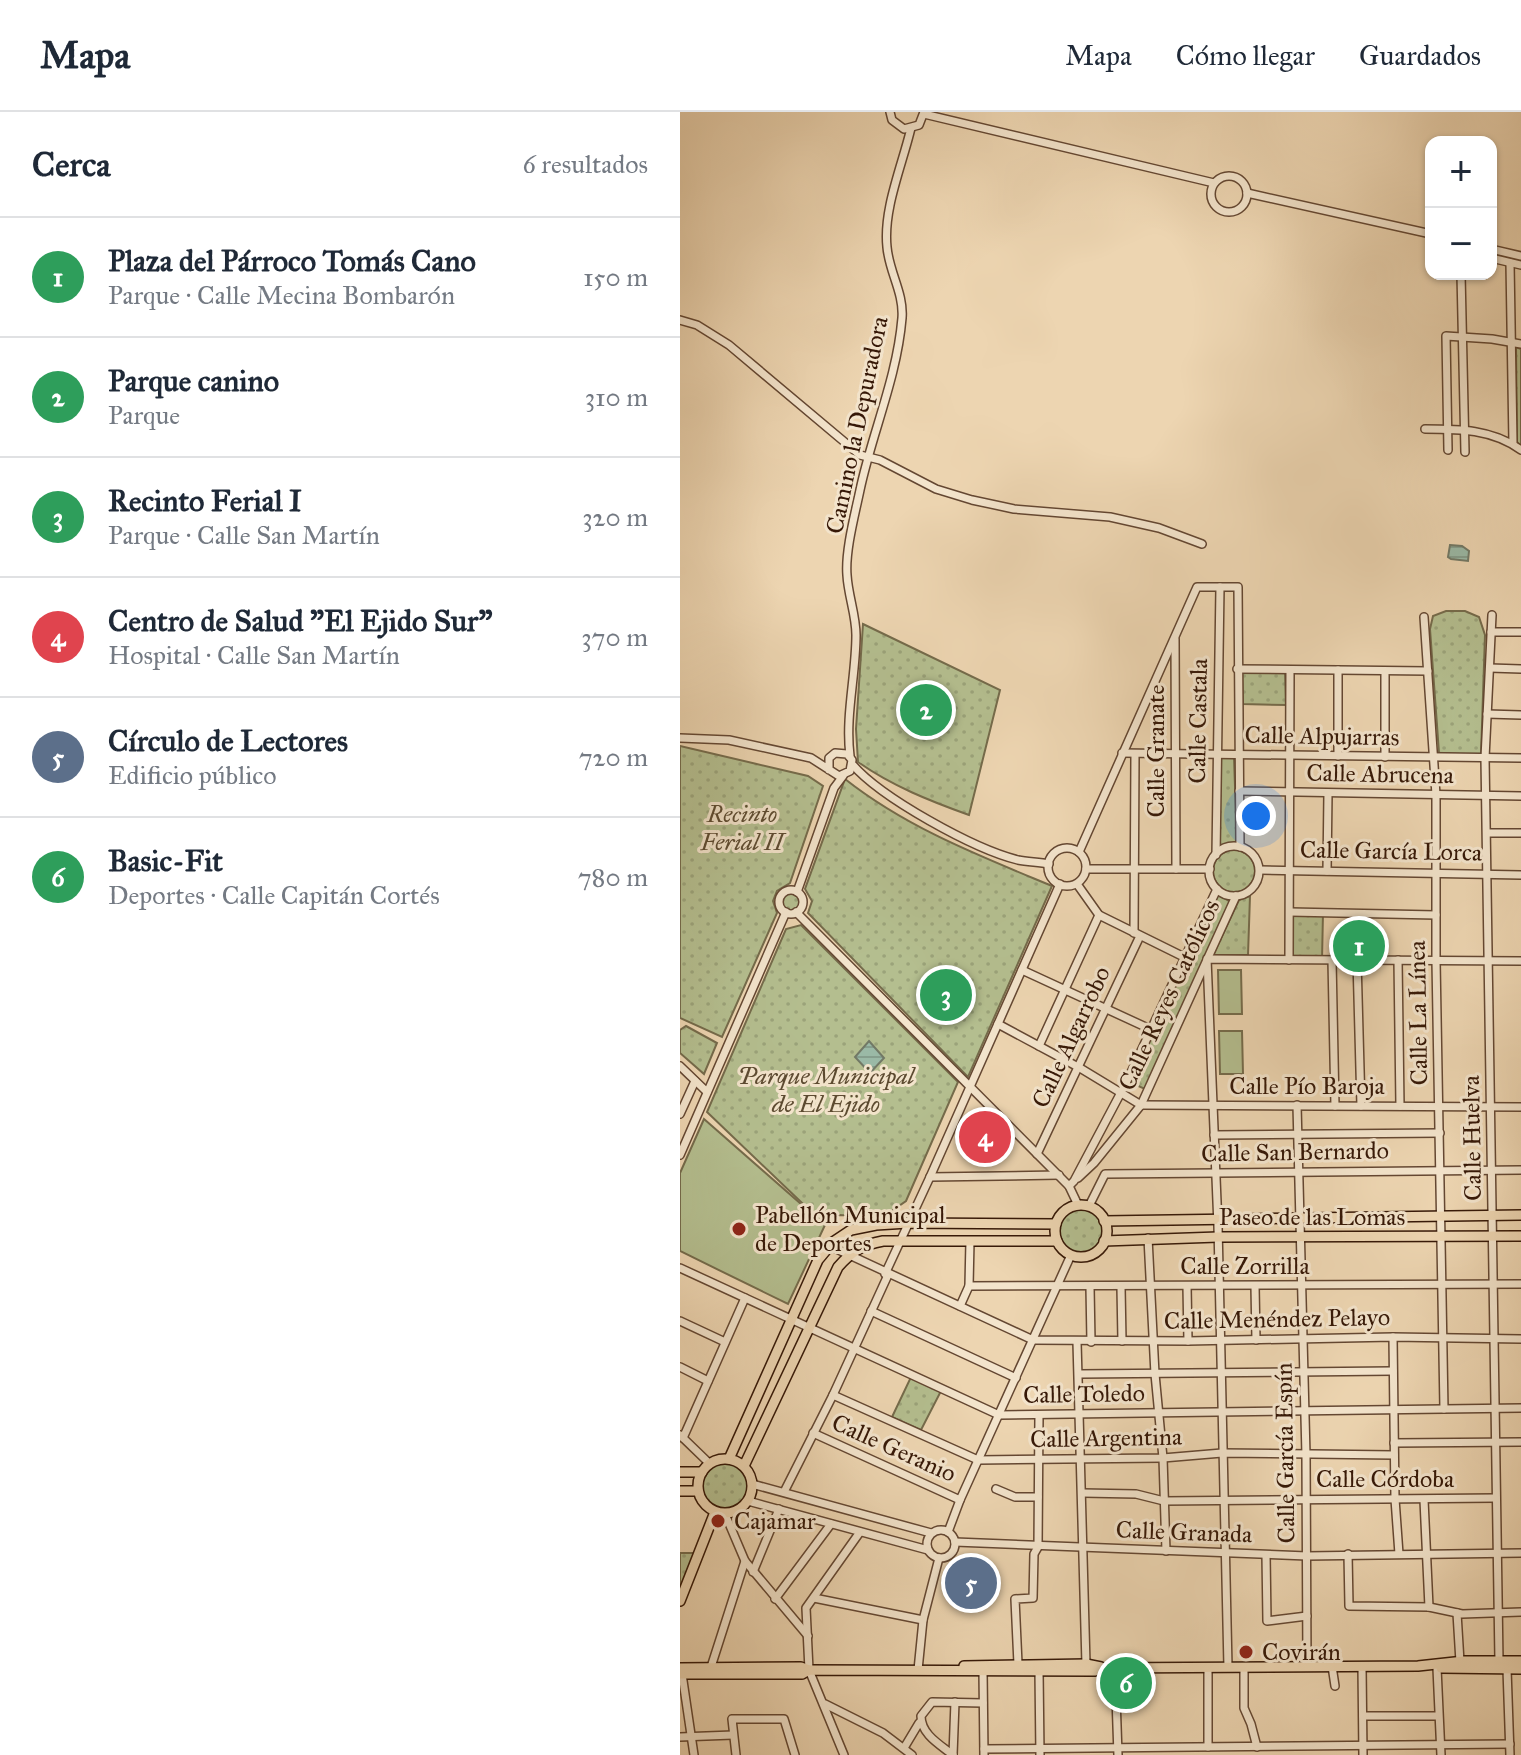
<!DOCTYPE html>
<html lang="es">
<meta charset="utf-8">
<style>
body{margin:0;font-family:"IM FELL Great Primer",serif;background:#f2f2f3;color:#1f2937}
.controls{position:absolute;right:24px;top:24px;display:grid;overflow:hidden;border-radius:16px;box-shadow:0 2px 6px #0004}
.controls button{width:72px;height:72px;display:grid;place-items:center;padding:0;border:0;border-bottom:2px solid #e0e1e3;background:#fff;color:#1f2937;font:40px sans-serif}
.you{position:absolute;left:576px;top:704px;width:28px;height:28px;margin:-20px;border:6px solid #fff;border-radius:50%;background:#1a73e8;box-shadow:0 0 0 12px #1a73e833}
.badge{display:grid;place-items:center;width:52px;height:52px;border-radius:50%;background:#0f766e;color:#fff;font-size:26px;font-weight:700}
.pin{position:absolute;translate:-50% -50%;border:4px solid #fff;box-shadow:0 2px 8px #0006}
.list{margin:0;padding:0;list-style:none}
h2{display:flex;justify-content:space-between;align-items:center;height:104px;margin:0;padding:0 32px;font-size:34px}
h2 small{font-size:26px;font-weight:400;color:#747a83}
.list li{display:grid;grid-template-columns:52px 1fr auto;gap:24px;align-items:center;box-sizing:border-box;height:120px;padding:0 32px;border-top:2px solid #e0e1e3}
.list b{display:block;font-size:30px;white-space:nowrap}
.list p{margin:0;font-size:26px;white-space:nowrap;color:#747a83}
.list em{font-size:26px;font-style:normal;color:#747a83}
.map{position:relative;flex:none;width:841px;height:1643px;overflow:hidden}
header{display:flex;align-items:center;gap:48px;box-sizing:border-box;height:112px;padding:0 40px;background:#fff;border-bottom:2px solid #e0e1e3}
header strong{font-size:38px}
nav{display:flex;gap:44px;margin-inline-start:auto;font-size:28px}
main{display:flex}
aside{flex:1;background:#fff}
.map>svg:first-child{display:block}
</style>
<header>
<strong>Mapa</strong>
<nav><a>Mapa</a><a>Cómo llegar</a><a>Guardados</a></nav>
</header>
<main>
<aside>
<h2>Cerca<small>6 resultados</small></h2>
<ul class="list">
<li><span class="badge" style="background:#2e9e5b">1</span><div><b>Plaza del Párroco Tomás Cano</b><p>Parque · Calle Mecina Bombarón</p></div><em>150 m</em></li>
<li><span class="badge" style="background:#2e9e5b">2</span><div><b>Parque canino</b><p>Parque</p></div><em>310 m</em></li>
<li><span class="badge" style="background:#2e9e5b">3</span><div><b>Recinto Ferial I</b><p>Parque · Calle San Martín</p></div><em>320 m</em></li>
<li><span class="badge" style="background:#e0444e">4</span><div><b>Centro de Salud &quot;El Ejido Sur&quot;</b><p>Hospital · Calle San Martín</p></div><em>370 m</em></li>
<li><span class="badge" style="background:#5c6f8a">5</span><div><b>Círculo de Lectores</b><p>Edificio público</p></div><em>720 m</em></li>
<li><span class="badge" style="background:#2e9e5b">6</span><div><b>Basic-Fit</b><p>Deportes · Calle Capitán Cortés</p></div><em>780 m</em></li>
</ul>
</aside>
<div class="map">
<svg width="841" height="1643" viewBox="0 0 841 1643">
<defs>
<pattern id="green-dots" width="8" height="8" patternUnits="userSpaceOnUse" patternTransform="scale(2)"><rect width="8" height="8" fill="#b4be8f"/><path d="M2 2h.1M6 6h.1" fill="none" stroke="#9ba37a" stroke-width="1.8" stroke-linecap="round"/></pattern>
<pattern id="water-rules" width="6" height="5" patternUnits="userSpaceOnUse" patternTransform="scale(2)"><rect width="6" height="5" fill="#9ab9a6"/><path d="M0 2.5h6" fill="none" stroke="#859e8d"/></pattern>
</defs>
<rect width="100%" height="100%" fill="#edd5b1"/>
<filter id="stains"><feTurbulence type="fractalNoise" baseFrequency=".0025" numOctaves="4"/><feColorMatrix values="0 0 0 0 .2 0 0 0 0 .09 0 0 0 0 .02 0 0 0 .5 -.17"/></filter>
<radialGradient id="worn" r=".72"><stop offset=".6" stop-color="#630" stop-opacity="0"/><stop offset="1" stop-color="#630" stop-opacity=".3"/></radialGradient>
<g fill="url(#green-dots)" stroke="#756b4b" stroke-width="2">
<path d="M836,235L841,237V334L837,330Z"/>
<path d="M766,499H785L799,505L805,523L801,643L759,641L750,517L753,504Z"/>
<path d="M183,512L320,578L289,703C250,689 212,674 178,650L176,617Z"/>
<path d="M562,561H605L606,593L563,592Z"/>
<path d="M0,634L128,664L143,674L110,771L97,779L93,789L97,801L42,925L0,906Z"/>
<path d="M540,646H554L557,731L538,734Z"/>
<path d="M165,667C227,716 300,744 372,774L288,965L128,801L132,789L125,777Z"/>
<circle cx="554" cy="759" r="21"/>
<circle cx="111" cy="790" r="12"/>
<path d="M537,783L550,789L465,977L449,970Z"/>
<path d="M570,784L568,843H533L559,788Z"/>
<path d="M610,800L643,801L642,848H609Z"/>
<path d="M121,813L278,970L226,1089L210,1100L187,1105L160,1103L145,1113L27,1000L106,817Z"/>
<path d="M683,821L689,848H659Z"/>
<path d="M6,914L37,931L24,962L0,941V918Z"/>
<circle cx="401" cy="1118" r="22"/>
<path d="M231,1265L261,1279L241,1318L212,1305Z"/>
<circle cx="45" cy="1374" r="24"/>
<path d="M0,1441H19L0,1483Z"/>
</g>
<g fill="#b4be8f" stroke="#756b4b" stroke-width="2">
<path d="M538,858H561L562,902H539Z"/>
<path d="M539,919H562L563,962H540Z"/>
<path d="M24,1007L145,1113L108,1192L0,1139V1061Z"/>
</g>
<g fill="url(#water-rules)" stroke="#727966" stroke-width="2">
<path d="M770,433L782,434L789,439L788,449L771,447L768,445Z"/>
<path d="M189,929L204,946L190,961L175,945Z"/>
</g>
<g fill="none" stroke-linecap="round" stroke-linejoin="round">
<g stroke="#644732" stroke-width="10">
<g id="minor">
<path d="M210,0L212,8L224,17L239,13L244,0"/>
<path d="M244,2L534,71"/>
<circle cx="549" cy="82" r="18"/>
<path d="M567,81L751,122"/>
<path d="M811,137L841,144"/>
<path d="M811,146L841,153"/>
<path d="M830,151L833,332"/>
<path d="M781,162L785,340"/>
<path d="M0,208L17,213L49,233L180,343L200,348L256,377L292,388L334,397L430,405L479,416L522,432"/>
<path d="M745,317C779,317 812,317 841,338"/>
<path d="M768,338L766,224L812,227L841,232"/>
<path d="M812,503L805,646L819,1549"/>
<path d="M744,505L756,683V849L764,1297"/>
<path d="M811,520H841"/>
<path d="M495,527L496,757"/>
<path d="M810,556L841,557"/>
<path d="M557,557L748,559"/>
<path d="M658,558V644"/>
<path d="M807,602L841,603"/>
<path d="M0,626L49,628L131,646L159,664L170,659L172,648L167,642L155,641L149,646V658"/>
<path d="M442,641L841,646"/>
<path d="M170,644C165,604 176,563 176,523C176,503 168,483 167,463C165,439 175,402 180,378C192,321 217,266 222,206C224,181 209,160 207,135C203,97 222,54 231,16"/>
<path d="M705,645V559"/>
<path d="M172,652C201,686 294,737 338,748C348,750 359,750 369,752"/>
<path d="M559,679L841,684"/>
<path d="M807,721H841"/>
<circle cx="554" cy="759" r="25"/>
<circle cx="387" cy="755" r="19"/>
<path d="M399,740L517,475H558L560,735"/>
<path d="M536,743L540,475"/>
<path d="M406,757H530"/>
<path d="M580,758L841,763"/>
<path d="M647,759L648,681"/>
<path d="M397,772L419,803L504,845"/>
<circle cx="111" cy="790" r="12"/>
<path d="M117,780L154,676L163,664"/>
<path d="M116,800L389,1074L398,1093"/>
<path d="M610,800L756,803"/>
<path d="M454,821L455,642"/>
<path d="M609,848L610,558"/>
<path d="M652,848L655,994"/>
<path d="M677,848L681,994"/>
<path d="M718,848L720,994"/>
<path d="M342,858L470,917"/>
<path d="M318,912L400,956L461,993"/>
<path d="M359,934L419,803"/>
<path d="M0,954L27,980"/>
<path d="M461,993L841,995"/>
<path d="M617,993L626,1343L627,1554"/>
<path d="M0,1002L15,969"/>
<path d="M534,1023L760,1021"/>
<path d="M357,1042L460,824"/>
<path d="M0,1043L106,800"/>
<path d="M250,1065L379,1063"/>
<path d="M398,1066L414,1051L461,993L556,784"/>
<path d="M389,1074L394,1069L446,971L537,777"/>
<path d="M409,1094L425,1062L841,1058"/>
<path d="M468,1126L475,1262L483,1346L486,1439"/>
<path d="M150,1134L353,1228L508,1229L713,1225L841,1227"/>
<path d="M0,1156L319,1303L841,1296"/>
<path d="M205,1162L250,1065L380,772"/>
<path d="M289,1174L841,1172"/>
<path d="M507,1174L508,1229"/>
<path d="M575,1174L576,1228"/>
<path d="M410,1175L411,1230"/>
<path d="M441,1175L442,1229"/>
<path d="M280,1194L289,1174L290,1129"/>
<path d="M191,1199L336,1266"/>
<path d="M0,1209L45,1230"/>
<path d="M713,1225L715,1387L719,1442"/>
<path d="M397,1230L406,1552"/>
<path d="M0,1255L28,1269"/>
<path d="M400,1262L713,1259"/>
<path d="M153,1283L298,1348L483,1346L542,1341L714,1343"/>
<path d="M133,1321L280,1388"/>
<path d="M0,1323L30,1352"/>
<path d="M3,1326L65,1186"/>
<path d="M714,1331L841,1330"/>
<path d="M72,1372L251,1421"/>
<path d="M316,1377L335,1385H358"/>
<path d="M104,1380L153,1283L208,1163"/>
<path d="M403,1381L456,1382L484,1389L816,1386"/>
<path d="M744,1388L749,1495"/>
<path d="M68,1389L248,1438"/>
<path d="M45,1402L65,1449L128,1524"/>
<circle cx="261" cy="1432" r="14"/>
<path d="M268,1420L280,1388L391,1143"/>
<path d="M275,1430L627,1444L841,1441"/>
<path d="M668,1442L669,1494L749,1495L782,1502L841,1500"/>
<path d="M586,1443L587,1509L627,1504"/>
<path d="M73,1460L99,1397"/>
<path d="M134,1486L243,1508"/>
<path d="M95,1487L151,1412"/>
<path d="M777,1501L780,1550"/>
<path d="M338,1552L335,1487L353,1486L354,1442L358,1435L359,1303"/>
<path d="M652,1554L655,1574"/>
<path d="M31,1555L65,1449"/>
<path d="M548,1555L538,1114L527,847L841,849"/>
<path d="M564,1555V1596L571,1612L577,1635"/>
<path d="M682,1555L683,1643"/>
<path d="M435,1556L438,1643"/>
<path d="M827,1557L830,1643"/>
<path d="M238,1558L243,1508L259,1446"/>
<path d="M303,1559L304,1643"/>
<path d="M359,1559L360,1643"/>
<path d="M2,1562L14,1643"/>
<path d="M145,1592L203,1621L232,1643"/>
<path d="M683,1604H758"/>
<path d="M0,1625L53,1623"/>
<path d="M528,1635V1556"/>
<path d="M224,1636L239,1611"/>
<path d="M304,1637L830,1632"/>
<path d="M56,1643L52,1607H104L115,1643"/>
<path d="M164,1643L129,1558L126,1496L180,1420"/>
<path d="M273,1643C259,1632 241,1622 241,1604L252,1590L303,1591"/>
<path d="M273,1643L275,1590"/>
<path d="M761,1643L757,1556L764,1555"/>
</g>
</g>
<g stroke="#361807" stroke-width="12">
<g id="major">
<circle cx="401" cy="1119" r="26"/>
<path d="M424,1109L841,1103"/>
<path d="M424,1129L538,1125L841,1124"/>
<circle cx="45" cy="1374" r="27"/>
<path d="M49,1347L138,1148L153,1130L171,1118L196,1113L228,1111L376,1112"/>
<path d="M64,1354L158,1155C172,1139 182,1133 203,1129H377"/>
<path d="M0,1360H22"/>
<path d="M0,1379H18"/>
<path d="M0,1489L35,1400"/>
<path d="M284,1554L406,1552L421,1555"/>
<path d="M0,1556L121,1555L129,1558"/>
<path d="M761,1556L841,1557"/>
<path d="M0,1562H122L129,1558L415,1559L424,1556L738,1554L784,1549H841"/>
</g>
</g>
<use href="#minor" stroke="#f3e4cc" stroke-width="7"/>
<use href="#major" stroke="#edd5b1" stroke-width="9"/>
</g>
<g fill="#8f2418" stroke="#f3e4cc" stroke-width="3">
<circle cx="59" cy="1117" r="8"/>
<circle cx="38" cy="1409" r="8"/>
<circle cx="566" cy="1540" r="8"/>
</g>
<g text-anchor="middle" dominant-baseline="central" stroke-width="6" stroke-linejoin="round" paint-order="stroke">
<g font-size="24" fill="#361807" stroke="#f3e4cc">
<text transform="translate(177 313) rotate(-78)">Camino la Depuradora</text>
<text transform="translate(518 609) rotate(-89)">Calle Castala</text>
<text transform="translate(642 624) rotate(1)">Calle Alpujarras</text>
<text transform="translate(476 639) rotate(-90)">Calle Granate</text>
<text transform="translate(700 662) rotate(1)">Calle Abrucena</text>
<text transform="translate(711 739) rotate(1)">Calle García Lorca</text>
<text transform="translate(489 883) rotate(-65)">Calle Reyes Católicos</text>
<text transform="translate(738 901) rotate(-91)">Calle La Línea</text>
<text transform="translate(391 925) rotate(-65)">Calle Algarrobo</text>
<text x="627" y="974">Calle Pío Baroja</text>
<text transform="translate(792 1026) rotate(-91)">Calle Huelva</text>
<text transform="translate(615 1040) rotate(-1)">Calle San Bernardo</text>
<text x="632" y="1105">Paseo de las Lomas</text>
<text x="565" y="1154">Calle Zorrilla</text>
<text transform="translate(597 1207) rotate(-1)">Calle Menéndez Pelayo</text>
<text transform="translate(404 1282) rotate(-1)">Calle Toledo</text>
<text transform="translate(426 1326) rotate(-1)">Calle Argentina</text>
<text transform="translate(214 1336) rotate(24)">Calle Geranio</text>
<text transform="translate(605 1341) rotate(-91)">Calle García Espín</text>
<text x="705" y="1367">Calle Córdoba</text>
<text transform="translate(504 1420) rotate(2)">Calle Granada</text>
</g>
<g font-size="24" font-style="italic" fill="#5c4a30" stroke="#f3e4cc">
<text x="62" y="702">Recinto<tspan x="62" dy="28">Ferial II</tspan></text>
<text x="146" y="964">Parque Municipal<tspan x="146" dy="28">de El Ejido</tspan></text>
</g>
<g font-size="24" fill="#361807" stroke="#f3e4cc" text-anchor="start">
<text x="75" y="1103">Pabellón Municipal<tspan x="75" dy="28">de Deportes</tspan></text>
<text x="54" y="1409">Cajamar</text>
<text x="582" y="1540">Covirán</text>
</g>
</g>
<rect width="100%" height="100%" filter="url(#stains)"/>
<rect width="100%" height="100%" fill="url(#worn)"/>
</svg>
<div class="controls">
<button>+</button>
<button>−</button>
</div>
<div class="you"></div>
<div class="pin badge" style="left:679px;top:834px;background:#2e9e5b">1</div>
<div class="pin badge" style="left:246px;top:598px;background:#2e9e5b">2</div>
<div class="pin badge" style="left:266px;top:883px;background:#2e9e5b">3</div>
<div class="pin badge" style="left:305px;top:1025px;background:#e0444e">4</div>
<div class="pin badge" style="left:291px;top:1471px;background:#5c6f8a">5</div>
<div class="pin badge" style="left:446px;top:1571px;background:#2e9e5b">6</div>
</div>
</main>
